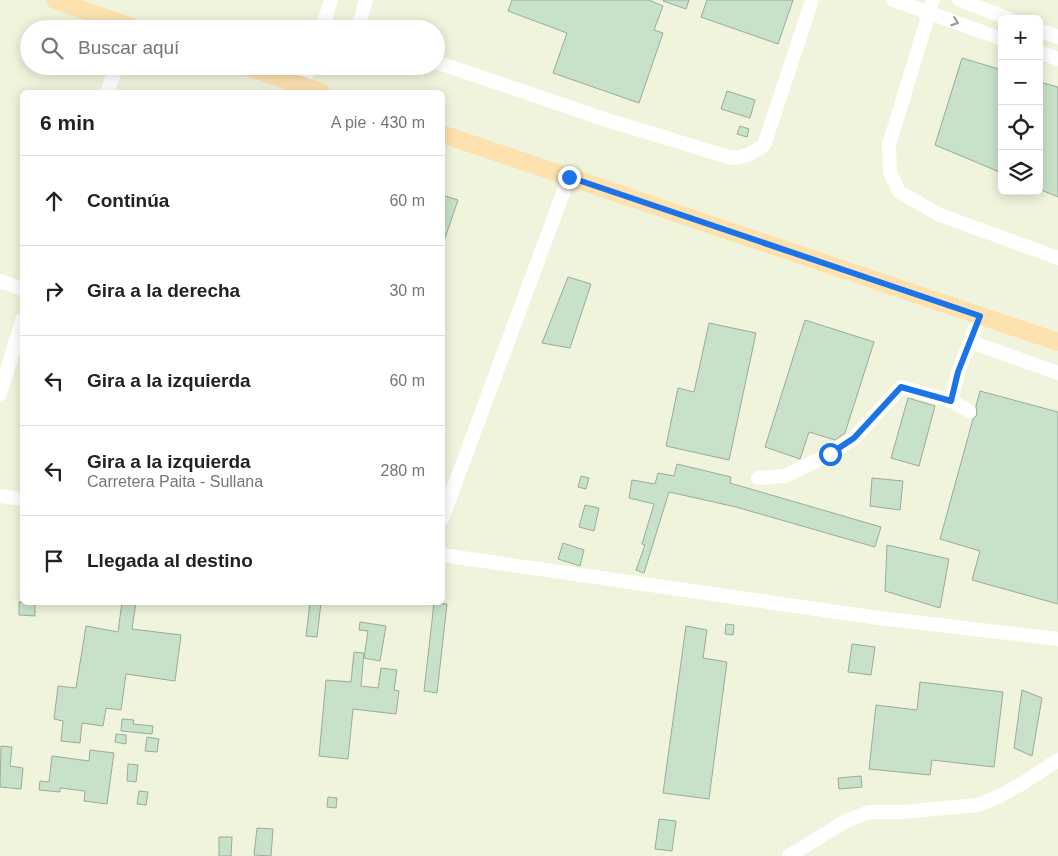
<!DOCTYPE html>
<html lang="es">
<meta charset="utf-8">
<style>
body{margin:0;font-family:Helvetica,sans-serif;background:#f6f6f6;color:#222}
.controls{position:absolute;right:15px;top:15px;display:grid;overflow:hidden;border-radius:8px;box-shadow:0 2px 12px #0003}
.controls button{width:45px;height:45px;display:grid;place-items:center;padding:0;border:0;border-bottom:1px solid #e0e0e0;background:#fff;color:#222;font:25px sans-serif}
.stop{position:absolute;width:15px;height:15px;margin:-11px;border:4px solid #1a73e8;border-radius:50%;background:#fff}
.stop.end{background:#1a73e8;border-color:#fff;box-shadow:0 1px 5px #0008}
.list{margin:0;padding:0;list-style:none}
h2{display:flex;justify-content:space-between;align-items:center;height:65px;margin:0;padding:0 20px;font-size:21px}
h2 small{font-size:16px;font-weight:400;color:#767676}
.list li{display:grid;grid-template-columns:32px 1fr auto;gap:15px;align-items:center;box-sizing:border-box;height:90px;padding:0 20px;border-top:1px solid #e0e0e0}
.list b{display:block;font-size:19px;white-space:nowrap}
.list p{margin:0;font-size:16px;white-space:nowrap;color:#767676}
.list em{font-size:16px;font-style:normal;color:#767676}
.icon{flex:none;width:28px;height:28px;fill:none;stroke:currentColor;stroke-width:2;stroke-linecap:round;stroke-linejoin:round}
.map{position:relative;flex:none;width:1058px;height:856px;overflow:hidden}
.search{position:absolute;background:#fff;box-shadow:0 2px 12px #0003;left:20px;top:20px;width:425px;height:55px;display:flex;align-items:center;gap:12px;box-sizing:border-box;padding:0 18px;border-radius:28px;color:#767676;font-size:19px}
.panel{position:absolute;background:#fff;box-shadow:0 2px 12px #0003;left:20px;top:90px;width:425px;height:515px;border-radius:8px}
.map>svg:first-child{display:block}
</style>
<div class="map">
<svg width="1058" height="856" viewBox="0 0 1058 856">
<rect width="100%" height="100%" fill="#f0f4dc"/>
<g fill="#c8e2c9" stroke="#99ab9a">
<path d="M512,0H649L663,6L654,30L663,33L639,103L553,73L567,33L508,11Z"/>
<path d="M663,0H689L686,9L663,1Z"/>
<path d="M707,0H793L778,44L701,17Z"/>
<path d="M962,58L1002,70V173L935,145Z"/>
<path d="M1039,82L1058,87V197L1039,189Z"/>
<path d="M727,91L755,100L750,118L721,109Z"/>
<path d="M740,126L749,129L747,137L737,134Z"/>
<path d="M442,195L458,200L444,241H442Z"/>
<path d="M568,277L591,284L570,348L542,343Z"/>
<path d="M805,320L874,342L845,433L835,440L809,432L800,459L765,447Z"/>
<path d="M709,323L756,333L729,460L666,446L678,388L694,392Z"/>
<path d="M980,391L1058,412V604L972,580L980,551L940,539L973,419L977,415L976,406Z"/>
<path d="M908,398L935,406L919,466L891,458Z"/>
<path d="M677,464L731,477L730,483L881,527L875,547L736,507L669,492L644,573L636,570L645,545L642,544L654,504L629,498L632,480L655,484L658,473L674,476Z"/>
<path d="M581,476L589,478L586,489L578,487Z"/>
<path d="M872,478L903,481L900,510L870,506Z"/>
<path d="M585,505L599,508L594,531L579,527Z"/>
<path d="M563,543L584,550L580,566L558,559Z"/>
<path d="M887,545L949,559L940,608L885,591Z"/>
<path d="M19,602H35V616L19,615Z"/>
<path d="M122,602H136L132,629L181,635L175,681L126,674L121,710L106,708L103,726L82,723L80,743L61,741L63,721L54,719L58,686L76,688L86,626L118,632Z"/>
<path d="M310,602L321,603L317,637L306,636Z"/>
<path d="M434,603L447,604L437,693L424,691Z"/>
<path d="M360,622L386,626L380,661L364,658L368,631L359,630Z"/>
<path d="M726,624L734,625L733,635L725,634Z"/>
<path d="M686,626L707,630L703,658L727,662L709,799L663,793Z"/>
<path d="M852,644L875,647L871,675L848,672Z"/>
<path d="M354,652L364,653L361,686L378,688L381,668L397,670L394,690L399,691L396,714L353,709L348,759L319,756L326,680L351,682Z"/>
<path d="M920,682L1003,692L994,767L932,760L930,775L869,769L876,705L917,710Z"/>
<path d="M1022,690L1042,698L1032,756L1014,748Z"/>
<path d="M122,719L134,720L133,724L153,726L152,734L121,731Z"/>
<path d="M116,734L126,735V744L115,742Z"/>
<path d="M147,737L159,739L157,752L145,751Z"/>
<path d="M1,746L12,747L10,766L23,768L21,789L0,787Z"/>
<path d="M90,750L114,753L107,804L84,801L85,791L60,788V792L39,790L40,781L49,782L52,756L89,761Z"/>
<path d="M128,764L138,765L136,782L127,781Z"/>
<path d="M861,776L862,787L839,789L838,778Z"/>
<path d="M139,791L148,792L146,805L137,804Z"/>
<path d="M328,797L337,798L336,808L327,807Z"/>
<path d="M659,819L676,821L672,851L655,849Z"/>
<path d="M257,828L273,829L271,856L254,855Z"/>
<path d="M219,837H232L231,856H219Z"/>
</g>
<g fill="none" stroke-linecap="round" stroke-linejoin="round">
<g stroke="#fff" stroke-width="14">
<path d="M893,0L1002,39"/>
<path d="M933,0L889,145L890,172L899,192L940,215L1058,258"/>
<path d="M959,0L1010,19"/>
<path d="M322,29L331,0"/>
<path d="M363,29L360,21L366,0"/>
<path d="M1039,30L1058,37"/>
<path d="M1039,52L1058,59"/>
<path d="M436,62L607,120L732,158C745,157 753,153 764,145L812,0"/>
<path d="M303,86L309,66"/>
<path d="M107,92L117,66"/>
<path d="M0,281L22,289"/>
<path d="M971,342L1058,373"/>
<path d="M0,394L22,320"/>
<path d="M951,401L958,372L980,316"/>
<path d="M758,478L785,476L830,454L854,438L901,387L951,401L969,411"/>
<path d="M0,496L22,499"/>
<path d="M442,519L569,177"/>
<path d="M442,555L879,618L1058,639"/>
<path d="M789,856L846,821L869,812H902L978,805L1000,796L1023,783L1058,760"/>
</g>
<g stroke="#fde2af" stroke-width="18">
<path d="M55,0L137,29"/>
<path d="M245,66L321,92"/>
<path d="M442,134L1058,342"/>
</g>
</g>
<defs><path id="oneway-chevron" d="M-2-3.5L2.5 0L-2 3.5" fill="none" stroke-width="1.6" stroke-linecap="round" stroke-linejoin="round" transform="scale(1.25)"/></defs>
<use stroke="#969692" href="#oneway-chevron" transform="translate(955 22) rotate(20)"/>
<g fill="none" stroke-linecap="round" stroke-linejoin="round">
<path stroke="#1a73e8" stroke-width="6" d="M569,177L980,316L958,372L951,401L901,387L854,438L830,454"/>
</g>
</svg>
<div class="controls">
<button>+</button>
<button>−</button>
<button><svg class="icon" aria-label="locate" viewBox="0 0 24 24"><circle cx="12" cy="12" r="6"/><path d="M12 2v4M12 18v4M2 12h4M18 12h4"/></svg></button>
<button><svg class="icon" aria-label="layers" viewBox="0 0 24 24"><path d="M12 4l9 5-9 5-9-5zM3 14l9 5 9-5"/></svg></button>
</div>
<div class="stop" style="left:830px;top:454px"></div>
<div class="stop end" style="left:569px;top:177px"></div>
<div class="search"><svg class="icon" aria-label="search" viewBox="0 0 24 24"><circle cx="10" cy="10" r="6"/><path d="M15 15l6 6"/></svg>Buscar aquí</div>
<section class="panel">
<h2>6 min<small>A pie · 430 m</small></h2>
<ul class="list">
<li><svg class="icon" aria-label="ahead" viewBox="0 0 24 24"><path d="M12 20V5M6 11l6-6 6 6"/></svg><div><b>Continúa</b></div><em>60 m</em></li>
<li><svg class="icon" aria-label="right" viewBox="0 0 24 24"><path d="M7 20v-9h11M14 6l5 5-5 5"/></svg><div><b>Gira a la derecha</b></div><em>30 m</em></li>
<li><svg class="icon" aria-label="left" viewBox="0 0 24 24"><path d="M17 20v-9H6M10 6l-5 5 5 5"/></svg><div><b>Gira a la izquierda</b></div><em>60 m</em></li>
<li><svg class="icon" aria-label="left" viewBox="0 0 24 24"><path d="M17 20v-9H6M10 6l-5 5 5 5"/></svg><div><b>Gira a la izquierda</b><p>Carretera Paita - Sullana</p></div><em>280 m</em></li>
<li><svg class="icon" aria-label="arrive" viewBox="0 0 24 24"><path d="M6 21V4h12l-3 4 3 4H6"/></svg><div><b>Llegada al destino</b></div></li>
</ul>
</section>
</div>
